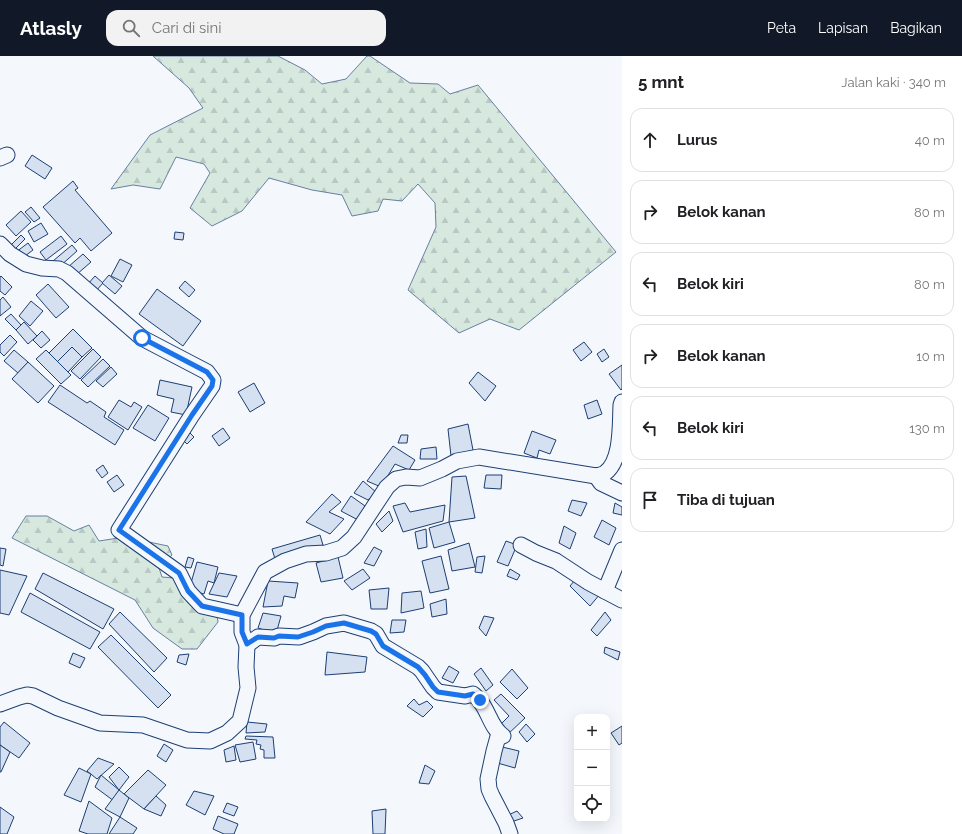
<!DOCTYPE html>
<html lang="id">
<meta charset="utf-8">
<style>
body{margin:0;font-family:Raleway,sans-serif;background:#f2f2f2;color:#202124}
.controls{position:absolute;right:12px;bottom:12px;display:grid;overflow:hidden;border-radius:8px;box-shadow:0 4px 16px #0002}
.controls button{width:36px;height:36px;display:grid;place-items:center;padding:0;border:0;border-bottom:1px solid #e0e0e0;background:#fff;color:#202124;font:20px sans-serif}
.stop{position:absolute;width:12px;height:12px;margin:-9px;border:3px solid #1a73e8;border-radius:50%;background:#fff}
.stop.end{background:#1a73e8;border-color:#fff;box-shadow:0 1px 4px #0008}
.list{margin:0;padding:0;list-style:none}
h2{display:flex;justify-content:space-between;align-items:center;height:52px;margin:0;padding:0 16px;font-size:17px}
h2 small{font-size:13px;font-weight:400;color:#757577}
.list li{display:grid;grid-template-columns:26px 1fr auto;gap:12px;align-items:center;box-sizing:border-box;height:64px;margin:0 8px 8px;padding:0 8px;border:1px solid #e0e0e0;border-radius:12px}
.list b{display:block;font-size:15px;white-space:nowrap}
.list em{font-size:13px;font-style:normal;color:#757577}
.icon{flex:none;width:22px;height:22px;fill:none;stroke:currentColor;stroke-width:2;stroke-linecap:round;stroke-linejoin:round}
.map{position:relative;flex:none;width:622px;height:778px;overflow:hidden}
header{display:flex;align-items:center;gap:24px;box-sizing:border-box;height:56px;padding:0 20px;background:#111827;color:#fff}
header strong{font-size:19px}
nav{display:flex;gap:22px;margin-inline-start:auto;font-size:14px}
.search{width:280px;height:36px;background:#f2f2f2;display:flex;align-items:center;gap:10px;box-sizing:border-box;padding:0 14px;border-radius:12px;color:#757577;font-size:15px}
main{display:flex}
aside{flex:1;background:#fff}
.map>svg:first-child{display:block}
</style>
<header>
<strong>Atlasly</strong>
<div class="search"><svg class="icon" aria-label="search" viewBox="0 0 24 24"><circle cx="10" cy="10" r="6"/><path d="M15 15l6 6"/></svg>Cari di sini</div>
<nav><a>Peta</a><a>Lapisan</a><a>Bagikan</a></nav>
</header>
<main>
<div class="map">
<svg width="622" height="778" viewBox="0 0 622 778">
<defs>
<pattern id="forest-firs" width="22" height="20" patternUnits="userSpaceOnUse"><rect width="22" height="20" fill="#d7e8df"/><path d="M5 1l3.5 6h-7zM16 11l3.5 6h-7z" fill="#b8c8c3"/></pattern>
</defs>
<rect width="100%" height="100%" fill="#f4f7fb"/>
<g fill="url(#forest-firs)" stroke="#687fa3">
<path d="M153,0H278L305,14L322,28L346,23L367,0H370L410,27L438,28L450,38L478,29L616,196L519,274L490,263L459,277L408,234L436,171L435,147L418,128L402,145L383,143L378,155L352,160L342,139L312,134L269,122L242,155L212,170L190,152L210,117L204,108L176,101L160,133L133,129L111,133L150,79L203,52L189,32Z"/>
<path d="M26,460H47L74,475L89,469L99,485L125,481L168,490L172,499L159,512L162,521L185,523L217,559L218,566L197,593H182L153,572L135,544L12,482Z"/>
</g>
<g fill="#d5e0f0" stroke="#1d3f73">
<path d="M32,99L52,112L45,123L25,110Z"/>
<path d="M73,125L78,132L75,134L112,177L91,195L80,182L75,187L43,151Z"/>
<path d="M31,151L40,162L34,166L25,156Z"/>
<path d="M21,155L31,166L16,180L6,169Z"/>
<path d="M41,167L48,178L34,186L28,175Z"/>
<path d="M175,176L184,177L183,184L174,183Z"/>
<path d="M21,179L25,183L15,193L11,189Z"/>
<path d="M61,180L67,188L46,204L40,196Z"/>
<path d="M28,187L33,194L21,203L16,196Z"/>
<path d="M72,189L77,195L59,211L53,205Z"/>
<path d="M83,198L91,206L76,219L68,211Z"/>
<path d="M120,203L132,209L123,226L111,220Z"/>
<path d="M109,219L122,230L115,238L102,227Z"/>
<path d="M1,220L12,231L5,239L0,235V221Z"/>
<path d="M95,220L103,227L95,236L87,229Z"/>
<path d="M185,225L195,234L189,241L179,232Z"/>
<path d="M48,228L69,251L56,262L36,239Z"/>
<path d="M157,233L201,265L183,290L139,258Z"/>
<path d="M3,241L11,251L0,260V244Z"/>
<path d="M31,245L43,255L30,270L19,260Z"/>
<path d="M11,258L21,269L16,274L5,263Z"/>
<path d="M24,266L37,280L28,288L16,274Z"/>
<path d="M73,273L92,292L82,301L72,291L57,306L49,297Z"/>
<path d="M42,275L50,284L41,292L33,284Z"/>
<path d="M10,279L17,286L4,300L0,296V289Z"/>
<path d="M584,286L592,296L581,305L573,294Z"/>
<path d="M72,291L82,301L68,316L57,306Z"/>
<path d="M93,293L101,301L80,323L71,315Z"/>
<path d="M604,293L609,301L602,306L597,298Z"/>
<path d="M14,294L28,306L18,317L4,305Z"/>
<path d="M46,294L71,319L61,328L36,303Z"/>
<path d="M103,303L110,310L88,331L81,324Z"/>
<path d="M28,306L54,330L38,347L12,323Z"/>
<path d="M622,309V333L621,334L609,318Z"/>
<path d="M111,311L117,318L103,331L96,325Z"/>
<path d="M478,316L496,330L485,345L469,327Z"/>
<path d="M160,324L192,331L186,359L171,356L174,343L157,339Z"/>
<path d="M254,327L265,347L250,356L238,336Z"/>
<path d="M60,329L87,347L90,345L106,356L104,361L124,374L115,389L48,346Z"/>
<path d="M119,344L131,351L134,346L142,351L128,374L108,361Z"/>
<path d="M597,344L602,358L588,363L584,349Z"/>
<path d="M148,349L169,362L155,385L133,372Z"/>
<path d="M468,368L473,394L451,400L448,373Z"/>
<path d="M223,372L230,382L219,390L212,380Z"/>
<path d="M532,375L556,384L550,398L539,394L537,402L524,397Z"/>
<path d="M189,376L194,381L187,388L182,383Z"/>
<path d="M401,379H408L407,387H398Z"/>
<path d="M393,390L415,404L409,414L395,408L381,431L367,425Z"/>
<path d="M436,391L437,403H420L421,393Z"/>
<path d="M103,409L108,417L102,422L96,414Z"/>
<path d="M117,419L124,429L114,436L107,426Z"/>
<path d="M486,419H502L501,433L484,432Z"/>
<path d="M466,420L475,462L449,466L452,421Z"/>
<path d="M363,425L376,436L368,444L354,437Z"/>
<path d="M332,438L341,446L329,456L344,463L330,478L306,466Z"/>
<path d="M351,440L365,450L360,465L341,455Z"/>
<path d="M572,444L587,447L581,460L568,455Z"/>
<path d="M405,447L410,456L445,449L443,465L403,476L393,450Z"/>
<path d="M615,447L622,451V459L613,457Z"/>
<path d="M389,455L393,465L382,476L376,468Z"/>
<path d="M602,464L616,472L609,489L594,481Z"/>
<path d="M449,466L455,486L434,492L429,472Z"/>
<path d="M564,470L576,477L570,493L559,487Z"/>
<path d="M426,473L427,491L418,493L415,476Z"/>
<path d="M320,479L323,489L275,503L272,493Z"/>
<path d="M506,485L517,489L508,510L497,506Z"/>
<path d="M469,487L475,511L452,515L448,494Z"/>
<path d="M374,491L382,495L374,510L364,507Z"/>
<path d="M0,492L6,493L3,510L0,509Z"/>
<path d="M441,500L449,533L430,537L422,505Z"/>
<path d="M485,500L482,517L475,516L477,501Z"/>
<path d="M188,501L194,503L191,512L185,511Z"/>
<path d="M338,501L343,522L321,526L316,507Z"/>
<path d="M197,506L218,511L214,527L208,525L204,538L189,534Z"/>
<path d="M363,513L370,522L352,534L344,525Z"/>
<path d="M510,513L520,519L517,524L507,520Z"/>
<path d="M0,514L27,520L9,559L0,557Z"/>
<path d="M43,517L114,553L103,573L35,533Z"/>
<path d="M219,517L237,520L227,541L209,538Z"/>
<path d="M575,524L600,538L590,550L570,530Z"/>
<path d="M268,525L298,527L295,542L284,540L282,550L263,551Z"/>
<path d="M389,532L387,553H371L369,534Z"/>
<path d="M421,535L424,552L401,557L402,537Z"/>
<path d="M30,537L100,576L90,593L21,556Z"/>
<path d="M446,543L447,558L432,561L430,548Z"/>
<path d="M120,556L167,602L154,616L109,568Z"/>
<path d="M605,556L611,564L597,580L591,574Z"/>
<path d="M263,557L281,560L276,578L258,572Z"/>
<path d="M484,560L494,562L486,580L479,572Z"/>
<path d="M392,564H406L404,576L390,577Z"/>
<path d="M111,579L171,639L158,652L98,591Z"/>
<path d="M605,591L620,596L618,604L604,597Z"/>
<path d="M327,596L367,601L365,616L325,619Z"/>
<path d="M73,597L85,602L80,612L69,607Z"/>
<path d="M189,598L186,609L177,606L179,599Z"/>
<path d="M449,610L459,616L453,627L442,622Z"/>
<path d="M481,612L493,629L486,635L474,618Z"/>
<path d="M512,613L528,632L517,643L500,626Z"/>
<path d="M501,638L525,662L506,680L498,671L509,660L494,644Z"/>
<path d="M414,643L419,649L427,645L433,651L423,661L407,650Z"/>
<path d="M4,666L30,687L19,702L0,689V671Z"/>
<path d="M247,666L267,668L265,676L246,677Z"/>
<path d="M526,668L535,678L527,686L519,676Z"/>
<path d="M622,670V687L619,689L611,677Z"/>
<path d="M246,680L273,681L275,702H264V694L260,693L261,689L256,688L257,684L245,683Z"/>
<path d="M253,686L256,703L240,706L235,689Z"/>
<path d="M164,688L173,694L166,706L157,700Z"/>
<path d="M0,689L10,696L1,716H0Z"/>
<path d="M234,690L236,704L226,706L224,694Z"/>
<path d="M498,690L519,695L515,712L494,706Z"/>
<path d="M98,702L114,708L97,723L87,715Z"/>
<path d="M425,709L435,715L429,728L419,727Z"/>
<path d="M119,711L129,721L119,734L109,721Z"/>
<path d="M79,712L91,718L81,746L64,739Z"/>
<path d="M148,714L166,729L144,753L124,738Z"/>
<path d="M101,719L119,734L114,745L95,731Z"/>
<path d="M119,734L129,742L120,761L105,753Z"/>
<path d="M194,735L214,740L205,759L186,749Z"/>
<path d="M156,740L166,749L161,760L144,753Z"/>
<path d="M89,745L112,762L107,778H88L79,775Z"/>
<path d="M227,747L238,751L234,760L223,756Z"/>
<path d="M0,751L14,761L7,778H0Z"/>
<path d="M386,753L385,778H373L372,755Z"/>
<path d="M517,755L523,762L508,767L504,761Z"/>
<path d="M218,760L238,768L234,778H224L213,773Z"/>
<path d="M120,761L137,772L133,778H109Z"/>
</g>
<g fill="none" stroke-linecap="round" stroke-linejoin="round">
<g stroke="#1d3f73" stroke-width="17">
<g id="minor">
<path d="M0,102L7,99"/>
<path d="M0,188L10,198L26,208L42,212L59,213L67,217L142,282L207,316L213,324L212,330L192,359L119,474L179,517L188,535L202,550L242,559"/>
<path d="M596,420L601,427L622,437"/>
<path d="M521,489L536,497L556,505L588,526L605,535"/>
<path d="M622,494L605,535L622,544"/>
<path d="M247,589L258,581L274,582L279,580L299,581L313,576L326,570L344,567L371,575L376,578L383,590L418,611L422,615L433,631L438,636L465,640L473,638C475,640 478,642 480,645C489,656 491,672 503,680"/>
<path d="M0,648L19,641L27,639L33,640L58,652L100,667L143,669L187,684L210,685L227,677L240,665L248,632L246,611L247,589L242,576V559L265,516L285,505L306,498L326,497L342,492L354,481L387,431L396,423L406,421L420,422L442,413L457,405L479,401L596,420C599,419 602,419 605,417C622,405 620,369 621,349L622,346"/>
<path d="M499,677L494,695L488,723L489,733L492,740L506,767L510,778"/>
</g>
</g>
<use href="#minor" stroke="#f4f7fb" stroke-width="15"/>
</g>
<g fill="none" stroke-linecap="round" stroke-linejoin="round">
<path stroke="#1a73e8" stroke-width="5" d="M142,282L207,316L213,324L212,330L192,359L119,474L179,517L188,535L202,550L242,559V576L247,588L258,581L274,582L279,580L298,581L313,576L326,570L344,567L371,575L376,578L383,590L418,611L425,619L433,631L438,636L465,640L473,638L480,644"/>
</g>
</svg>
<div class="controls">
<button>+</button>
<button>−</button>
<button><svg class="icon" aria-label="locate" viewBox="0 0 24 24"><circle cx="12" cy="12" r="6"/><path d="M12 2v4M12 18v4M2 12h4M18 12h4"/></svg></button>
</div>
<div class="stop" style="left:142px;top:282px"></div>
<div class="stop end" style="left:480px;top:644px"></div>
</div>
<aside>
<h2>5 mnt<small>Jalan kaki · 340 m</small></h2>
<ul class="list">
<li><svg class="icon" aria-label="ahead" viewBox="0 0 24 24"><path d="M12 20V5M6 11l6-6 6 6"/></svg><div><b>Lurus</b></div><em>40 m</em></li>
<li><svg class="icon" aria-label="right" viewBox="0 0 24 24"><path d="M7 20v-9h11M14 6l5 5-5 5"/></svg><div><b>Belok kanan</b></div><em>80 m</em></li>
<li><svg class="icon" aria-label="left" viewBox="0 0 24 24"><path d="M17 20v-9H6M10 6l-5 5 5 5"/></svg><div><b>Belok kiri</b></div><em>80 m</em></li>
<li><svg class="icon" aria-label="right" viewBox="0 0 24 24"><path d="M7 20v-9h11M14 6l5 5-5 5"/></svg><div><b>Belok kanan</b></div><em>10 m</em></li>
<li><svg class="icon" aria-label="left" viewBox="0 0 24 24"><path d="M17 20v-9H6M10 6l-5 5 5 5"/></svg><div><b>Belok kiri</b></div><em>130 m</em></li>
<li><svg class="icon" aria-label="arrive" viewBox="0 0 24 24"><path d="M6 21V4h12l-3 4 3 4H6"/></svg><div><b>Tiba di tujuan</b></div></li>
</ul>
</aside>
</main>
